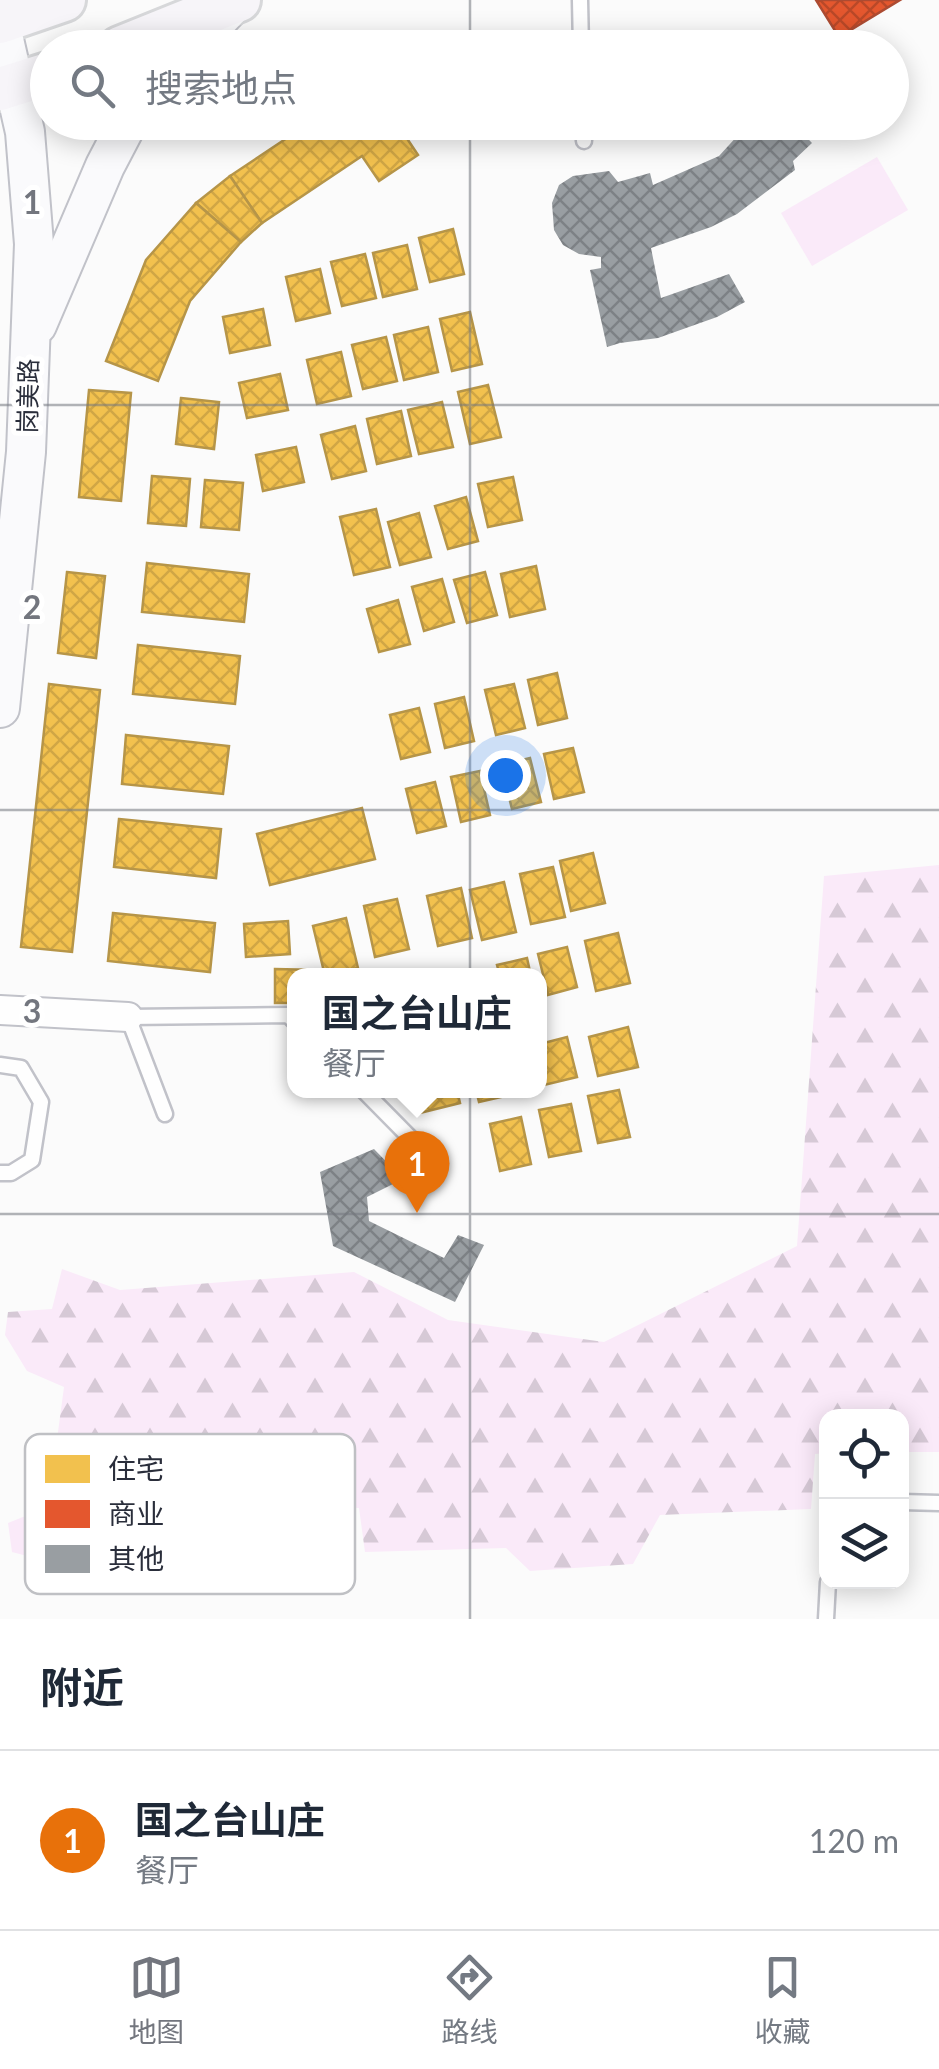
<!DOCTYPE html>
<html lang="zh">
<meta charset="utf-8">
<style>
body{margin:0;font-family:Lato,"Noto Sans SC",sans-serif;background:#f6f6f7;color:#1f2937}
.controls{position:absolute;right:30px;bottom:30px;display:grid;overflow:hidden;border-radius:20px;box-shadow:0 5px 25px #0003}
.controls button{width:90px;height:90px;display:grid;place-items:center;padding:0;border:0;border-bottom:2px solid #e0e1e3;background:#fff;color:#1f2937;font:50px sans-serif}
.you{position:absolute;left:505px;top:775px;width:35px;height:35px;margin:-25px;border:8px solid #fff;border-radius:50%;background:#1a73e8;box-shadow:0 0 0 15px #1a73e833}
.badge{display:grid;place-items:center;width:65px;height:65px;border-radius:50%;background:#73767e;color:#fff;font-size:32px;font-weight:700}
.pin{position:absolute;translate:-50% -82px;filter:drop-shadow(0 2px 5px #0008)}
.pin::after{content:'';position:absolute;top:52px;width:35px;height:30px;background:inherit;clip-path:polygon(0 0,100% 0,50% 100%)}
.popup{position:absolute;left:287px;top:968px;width:260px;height:130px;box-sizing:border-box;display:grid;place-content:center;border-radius:20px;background:#fff;filter:drop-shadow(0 2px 8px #0005);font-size:32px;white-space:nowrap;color:#747a83}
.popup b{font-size:38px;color:#1f2937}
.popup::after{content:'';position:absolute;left:50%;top:100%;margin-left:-20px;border:20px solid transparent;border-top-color:#fff}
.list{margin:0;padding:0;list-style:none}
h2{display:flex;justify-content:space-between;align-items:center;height:130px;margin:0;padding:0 40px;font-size:42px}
h2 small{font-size:32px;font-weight:400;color:#747a83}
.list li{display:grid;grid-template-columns:65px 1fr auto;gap:30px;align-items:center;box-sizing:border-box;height:180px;padding:0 40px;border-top:2px solid #e0e1e3}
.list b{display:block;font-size:38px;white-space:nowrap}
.list p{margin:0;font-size:32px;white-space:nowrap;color:#747a83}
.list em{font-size:32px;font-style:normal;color:#747a83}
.icon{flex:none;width:55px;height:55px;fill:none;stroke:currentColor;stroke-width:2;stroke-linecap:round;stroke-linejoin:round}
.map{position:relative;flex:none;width:939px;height:1619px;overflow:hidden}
.search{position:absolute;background:#fff;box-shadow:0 5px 25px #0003;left:30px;right:30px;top:30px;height:110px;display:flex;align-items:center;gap:25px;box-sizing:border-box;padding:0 35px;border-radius:55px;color:#747a83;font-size:38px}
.sheet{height:310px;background:#fff}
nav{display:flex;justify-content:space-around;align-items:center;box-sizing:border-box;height:140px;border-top:2px solid #e0e1e3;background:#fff;font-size:28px;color:#747a83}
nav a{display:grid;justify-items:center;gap:5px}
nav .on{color:#73767e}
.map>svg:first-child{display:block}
</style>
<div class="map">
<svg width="939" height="1619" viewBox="0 0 939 1619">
<defs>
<pattern id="forest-firs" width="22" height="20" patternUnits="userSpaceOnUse" patternTransform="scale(2.5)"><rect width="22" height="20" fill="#faeaf9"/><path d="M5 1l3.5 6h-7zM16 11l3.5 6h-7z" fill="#d6c9d6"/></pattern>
<pattern id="homes-cross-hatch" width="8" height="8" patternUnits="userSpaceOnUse" patternTransform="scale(2.5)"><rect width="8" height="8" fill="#f2c14e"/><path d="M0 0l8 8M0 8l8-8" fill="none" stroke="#d0a645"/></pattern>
<pattern id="shops-cross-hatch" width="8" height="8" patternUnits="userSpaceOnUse" patternTransform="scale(2.5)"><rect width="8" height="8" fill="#e4572e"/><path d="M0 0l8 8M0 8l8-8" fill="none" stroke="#b94828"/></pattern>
<pattern id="building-cross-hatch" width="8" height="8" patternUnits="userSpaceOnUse" patternTransform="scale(2.5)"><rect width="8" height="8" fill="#999ea2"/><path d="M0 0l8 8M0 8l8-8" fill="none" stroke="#7d8185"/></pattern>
</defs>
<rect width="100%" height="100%" fill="#fbfbfb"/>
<path fill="url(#forest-firs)" d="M939,865V1452H902V1416H826V1453L815,1454L811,1509L660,1515L633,1564L530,1571L506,1548L365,1552L359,1508L259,1506L233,1526L189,1514L75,1531L65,1566L12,1552L8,1523L48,1507L64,1387L27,1371L5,1335L8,1312L52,1309L62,1269L120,1290L354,1272L448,1320L604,1342L797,1246L824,876Z"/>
<path fill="#faeaf9" d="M877,157L908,210L812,266L781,213Z"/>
<g fill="url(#homes-cross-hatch)" stroke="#b69548" stroke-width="2.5">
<path d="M311,122H396L418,155L379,181L362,156L262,223L230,176Z"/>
<path d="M230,176L262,223L241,242L196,203Z"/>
<path d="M196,203L241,242L190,301L158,381L106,361L146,260Z"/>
<path d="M453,229L464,274L430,282L419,238Z"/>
<path d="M407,245L417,289L383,297L373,253Z"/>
<path d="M365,254L376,298L342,306L331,262Z"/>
<path d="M320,269L330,313L296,321L286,277Z"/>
<path d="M263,309L270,345L230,353L223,317Z"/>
<path d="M470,312L482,364L452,371L440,319Z"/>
<path d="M428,327L438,372L404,380L394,335Z"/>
<path d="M386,337L397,381L363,389L352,345Z"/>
<path d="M341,352L351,396L317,404L307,360Z"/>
<path d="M280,374L288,410L247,418L239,383Z"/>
<path d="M488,385L501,437L470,444L458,392Z"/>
<path d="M89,390L131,393L121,501L79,497Z"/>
<path d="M181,398L219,402L214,449L176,444Z"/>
<path d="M442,402L453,447L419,454L408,410Z"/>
<path d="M401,411L411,456L377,464L367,419Z"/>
<path d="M355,426L366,471L332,479L321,435Z"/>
<path d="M296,447L304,482L263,491L256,455Z"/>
<path d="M152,476L190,479L186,526L148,523Z"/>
<path d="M513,477L522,520L488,527L478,484Z"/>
<path d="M205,480L243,483L239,530L201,527Z"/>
<path d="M466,497L478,541L448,549L435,506Z"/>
<path d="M376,509L390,567L354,575L340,517Z"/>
<path d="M419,513L431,557L400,565L388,522Z"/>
<path d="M147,563L249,574L244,622L142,612Z"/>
<path d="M536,566L545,609L510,617L501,574Z"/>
<path d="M67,572L105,576L96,658L58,653Z"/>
<path d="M485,572L497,615L467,623L454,580Z"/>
<path d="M442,579L454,622L424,631L412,587Z"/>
<path d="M398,600L410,644L379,652L367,609Z"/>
<path d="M138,645L240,656L235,704L133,694Z"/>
<path d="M557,673L567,718L538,725L528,680Z"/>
<path d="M49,684L100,690L72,952L21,947Z"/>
<path d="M514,684L525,728L496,735L485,690Z"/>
<path d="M464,697L474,741L445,748L435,704Z"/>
<path d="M419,708L430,752L401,759L390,715Z"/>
<path d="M126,735L229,746L223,794L122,784Z"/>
<path d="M573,748L584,792L554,799L544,754Z"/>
<path d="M530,758L541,802L512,809L501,765Z"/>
<path d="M480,771L490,815L461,822L451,777Z"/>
<path d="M435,782L446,826L417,833L406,789Z"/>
<path d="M362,808L375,859L270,885L257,834Z"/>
<path d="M119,819L221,829L216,878L114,867Z"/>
<path d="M593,853L605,903L571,911L560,861Z"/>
<path d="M553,867L565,917L531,924L520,874Z"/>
<path d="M504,882L516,932L482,940L470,890Z"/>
<path d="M461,888L472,938L438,946L427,896Z"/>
<path d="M397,899L409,949L375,957L364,906Z"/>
<path d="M113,913L215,923L210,972L108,961Z"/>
<path d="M346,918L358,968L325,976L313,926Z"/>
<path d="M288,921L290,954L246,957L244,924Z"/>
<path d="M618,933L630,983L596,991L585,941Z"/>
<path d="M567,947L577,987L548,995L538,954Z"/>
<path d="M527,958L531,976H500L497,965Z"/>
<path d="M275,969L318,970V976H294V1003H275Z"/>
<path d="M628,1027L638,1067L598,1076L589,1037Z"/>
<path d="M567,1037L577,1077L540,1086V1044Z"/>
<path d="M415,1090H457L460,1103L420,1113Z"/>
<path d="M476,1090H517L518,1093L479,1102Z"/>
<path d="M619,1090L630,1137L598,1143L588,1096Z"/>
<path d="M571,1104L581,1151L549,1157L539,1110Z"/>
<path d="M521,1117L531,1164L500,1171L490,1124Z"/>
</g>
<path fill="url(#shops-cross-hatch)" stroke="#ac4b32" stroke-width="2.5" d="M816,0H900L839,37Z"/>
<g fill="url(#building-cross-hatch)">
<path d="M750,122H761L771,132L784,122H792L812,143L793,161L795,170L737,214L711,227L651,248L661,298L729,274L745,302L717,317L658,338L620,343L607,347L590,270L601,268V257L579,254L563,245L554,230L552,203L559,185L573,176L609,171L618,182L650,173L653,185L719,156Z"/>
<path d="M374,1149L403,1179L367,1197L369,1221L444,1258L458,1235L484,1245L455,1302L333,1246L320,1172Z"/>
</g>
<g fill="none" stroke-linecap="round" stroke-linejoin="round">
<g stroke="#c1c2c9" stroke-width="19">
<g id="service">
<path d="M580,0L581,48"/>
<path d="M583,122L584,141"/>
<path d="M0,1065L21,1068L41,1102L32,1160L11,1173H0"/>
<path d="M363,1090L435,1163"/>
<path d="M165,1114L128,1017L288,1015L294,1021"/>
<path d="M902,1502L939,1503"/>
<path d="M826,1619L828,1582"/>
</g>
</g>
<g stroke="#c1c2c9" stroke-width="32">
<path id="minor" d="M0,1010L128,1017"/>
</g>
<g stroke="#c1c2c9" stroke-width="42">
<g id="secondary">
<path d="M0,22L25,132L34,244L26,452L0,708"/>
<path d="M191,48L234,3"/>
<path d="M37,325L105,166L128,122"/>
</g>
</g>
<g stroke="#d7d8da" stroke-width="48">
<g id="primary">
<path d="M0,22L64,0"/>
<path d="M120,48L239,0"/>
<path d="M0,89L48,74"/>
</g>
</g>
<use href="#service" stroke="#fefefe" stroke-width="14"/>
<use href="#minor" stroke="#fefefe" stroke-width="28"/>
<use href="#secondary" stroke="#fafafc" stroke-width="38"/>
<use href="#primary" stroke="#f7f5f9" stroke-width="42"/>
</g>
<path fill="none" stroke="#73767e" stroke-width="2.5" stroke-opacity="0.55" d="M470,0V48M470,122V1619M0,405H939M0,810H939M0,1214H939"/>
<g text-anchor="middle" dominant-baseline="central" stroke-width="10" stroke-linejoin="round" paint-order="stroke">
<g font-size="25" fill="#2a2e3b" stroke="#fff">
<text transform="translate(27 396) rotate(-89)">岗美路</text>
</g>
</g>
<rect x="25" y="1434" width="330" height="160" rx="15" fill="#fff" stroke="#bfc0c4" stroke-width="2.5"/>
<rect x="45" y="1455" width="45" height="28" fill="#f2c14e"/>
<rect x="45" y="1500" width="45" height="28" fill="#e4572e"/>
<rect x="45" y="1545" width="45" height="28" fill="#999ea2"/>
<g font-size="28" fill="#2a2e3b">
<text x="108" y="1479">住宅</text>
<text x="108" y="1524">商业</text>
<text x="108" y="1569">其他</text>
</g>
<g font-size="32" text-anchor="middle" font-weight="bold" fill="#73767e" stroke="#fff" stroke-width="10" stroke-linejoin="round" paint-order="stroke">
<text x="32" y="214">1</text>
<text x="32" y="619">2</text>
<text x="32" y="1023">3</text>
</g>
</svg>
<div class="controls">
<button><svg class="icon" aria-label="locate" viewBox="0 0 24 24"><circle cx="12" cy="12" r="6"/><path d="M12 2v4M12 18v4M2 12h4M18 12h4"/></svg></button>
<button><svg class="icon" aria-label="layers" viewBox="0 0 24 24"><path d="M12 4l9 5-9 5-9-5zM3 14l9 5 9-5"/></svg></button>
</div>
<div class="you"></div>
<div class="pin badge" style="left:417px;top:1213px;background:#e8710a">1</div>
<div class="popup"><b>国之台山庄</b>餐厅</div>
<div class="search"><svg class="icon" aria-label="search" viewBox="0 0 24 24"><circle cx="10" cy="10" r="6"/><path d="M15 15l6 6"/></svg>搜索地点</div>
</div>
<section class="sheet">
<h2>附近<small></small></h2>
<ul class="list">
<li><span class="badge" style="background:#e8710a">1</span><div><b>国之台山庄</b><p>餐厅</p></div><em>120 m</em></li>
</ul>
</section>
<nav>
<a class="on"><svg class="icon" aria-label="map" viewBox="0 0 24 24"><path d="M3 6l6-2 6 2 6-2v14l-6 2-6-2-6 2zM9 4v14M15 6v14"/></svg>地图</a>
<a><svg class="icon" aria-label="directions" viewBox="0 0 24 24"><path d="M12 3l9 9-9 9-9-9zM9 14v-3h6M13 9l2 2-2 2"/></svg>路线</a>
<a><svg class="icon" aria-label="saved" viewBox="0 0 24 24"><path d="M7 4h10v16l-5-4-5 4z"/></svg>收藏</a>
</nav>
